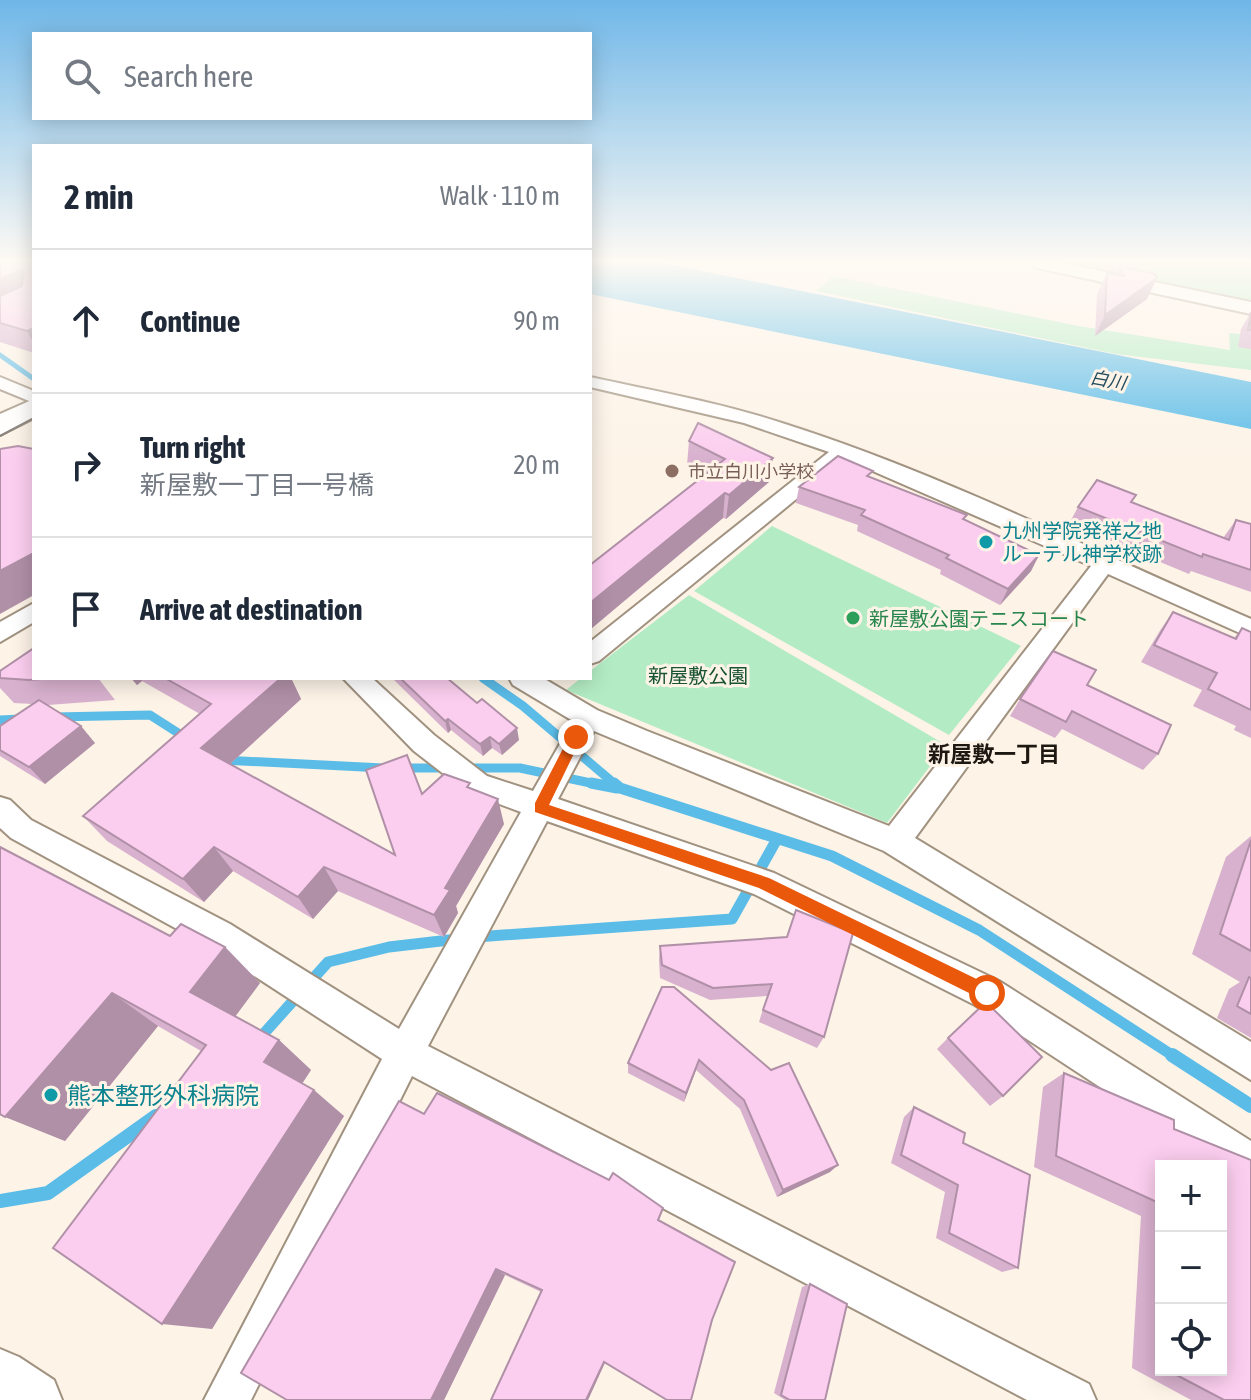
<!DOCTYPE html>
<meta charset="utf-8">
<style>
body{margin:0;font-family:"Asap Condensed","Noto Sans JP",sans-serif;background:#f6f6f7;color:#1f2937}
.controls{position:absolute;right:24px;bottom:24px;display:grid;overflow:hidden;border-radius:0px;box-shadow:0 4px 20px #0003}
.controls button{width:72px;height:72px;display:grid;place-items:center;padding:0;border:0;border-bottom:2px solid #e0e1e3;background:#fff;color:#1f2937;font:40px sans-serif}
.stop{position:absolute;width:24px;height:24px;margin:-18px;border:6px solid #ea580c;border-radius:50%;background:#fff}
.stop.end{background:#ea580c;border-color:#fff;box-shadow:0 2px 8px #0008}
.list{margin:0;padding:0;list-style:none}
h2{display:flex;justify-content:space-between;align-items:center;height:104px;margin:0;padding:0 32px;font-size:34px}
h2 small{font-size:26px;font-weight:400;color:#747a83}
.list li{display:grid;grid-template-columns:52px 1fr auto;gap:24px;align-items:center;box-sizing:border-box;height:144px;padding:0 32px;border-top:2px solid #e0e1e3}
.list b{display:block;font-size:30px;white-space:nowrap}
.list p{margin:0;font-size:26px;white-space:nowrap;color:#747a83}
.list em{font-size:26px;font-style:normal;color:#747a83}
.icon{flex:none;width:44px;height:44px;fill:none;stroke:currentColor;stroke-width:2;stroke-linecap:round;stroke-linejoin:round}
.map{position:relative;flex:none;width:1251px;height:1400px;overflow:hidden}
.search{position:absolute;background:#fff;box-shadow:0 4px 20px #0003;left:32px;top:32px;width:560px;height:88px;display:flex;align-items:center;gap:20px;box-sizing:border-box;padding:0 28px;border-radius:0px;color:#747a83;font-size:30px}
.panel{position:absolute;background:#fff;box-shadow:0 4px 20px #0003;left:32px;top:144px;width:560px;height:536px;border-radius:0px}
.map>svg:first-child{display:block}
</style>
<div class="map">
<svg width="1251" height="1400" viewBox="0 0 1251 1400">
<rect width="100%" height="100%" fill="#fdf3e7"/>
<g fill="#b3ecc4">
<path d="M1071,263H1251V302L1071,265Z"/>
<path d="M833,276L1078,326L1230,350L1229,333L1251,335V370L1116,354L816,291Z"/>
<path d="M772,526L1021,646L949,735L694,591Z"/>
<path d="M689,595L946,745L887,823L566,690L581,678H590V671Z"/>
</g>
<path fill="#5bbce8" d="M590,263H663L1251,382V429L590,294Z"/>
<g fill="none" stroke-linecap="round" stroke-linejoin="round">
<path stroke="#5bbce8" stroke-width="5" d="M0,355L34,379"/>
<g stroke="#5bbce8" stroke-width="9">
<path d="M483,678L523,706L616,785"/>
<path d="M55,717L150,715L186,738"/>
<path d="M0,720L21,719"/>
<path d="M222,760L383,768"/>
<path d="M402,768H447"/>
<path d="M466,768H520L600,785"/>
</g>
<g stroke="#5bbce8" stroke-width="11">
<path d="M591,783L617,788"/>
<path d="M614,783L620,788L832,856L979,930L1175,1057"/>
<path d="M476,937L732,919L777,839"/>
<path d="M258,1040L328,962L389,947L458,939"/>
</g>
<g stroke="#5bbce8" stroke-width="14">
<path d="M1172,1055L1251,1106"/>
<path d="M0,1201L48,1193L156,1116"/>
</g>
<g stroke="#a19280" stroke-width="4">
<g id="minor">
<path d="M0,377L34,391V403L0,389Z"/>
<path d="M590,377C655,391 722,403 785,424C945,475 1097,553 1251,619V638L1108,574L915,838L1251,1042V1080L884,851L594,731L558,799L774,873L999,981L1251,1141V1182L1237,1177L975,1005L754,894L547,821L428,1046L1089,1384L1096,1400H1027L412,1076L251,1400H204L382,1059L208,946L11,838L0,828V797L10,800L31,820L230,924L399,1029L521,812L467,792L414,751L343,678H372L434,735L487,776L533,791L573,721L513,685L509,678H543L597,710L647,731L889,826L1091,566L845,459L599,661L590,664V642L829,452L744,423L590,387Z"/>
<path d="M34,603V622L0,642V622Z"/>
</g>
</g>
<g stroke="#a19280" stroke-width="4">
<g id="tertiary">
<path d="M1029,263H1063L1251,302V314L1037,268Z"/>
<path d="M0,1349L19,1357L54,1380L62,1400H0Z"/>
</g>
</g>
<g stroke="#a19280" stroke-width="4">
<path id="primary" d="M34,399V418L0,435V414Z"/>
</g>
<use href="#minor" fill="#fff" fill-rule="evenodd"/>
<use href="#tertiary" fill="#fff" fill-rule="evenodd"/>
<use href="#primary" fill="#fff" fill-rule="evenodd"/>
<path stroke="#7b736b" stroke-width="2" d="M0,436L34,418"/>
</g>
<g fill="#d8b1ce" fill-rule="evenodd">
<path d="M0,263H34V353L0,342Z"/>
<path d="M1099,263H1140L1137,270L1147,299L1095,336L1097,294L1107,273L1115,275L1117,271L1101,268Z"/>
<path d="M1251,312V349L1238,347L1241,329Z"/>
<path d="M689,441L769,482L726,519L723,518L592,628L590,627V565L705,475L687,465Z"/>
<path d="M871,478L1039,555L1031,571L1000,605L940,574L941,570L857,531L858,525L796,503L799,487Z"/>
<path d="M1131,502L1223,538L1236,520L1251,524V592L1191,571L1189,574L1069,524L1078,507Z"/>
<path d="M1173,612L1234,638L1242,628L1251,632V738L1234,730L1236,726L1193,706L1202,690L1141,662L1161,629Z"/>
<path d="M0,671L34,678H98L115,700L48,705L95,743L45,784L0,756V726L32,704L14,703L0,688Z"/>
<path d="M131,678H291L301,699L230,764L395,855L422,794L471,789L504,824L456,906L458,913L444,937L338,891L313,919L233,871L204,902L107,841L83,816L200,714L142,681L137,685Z"/>
<path d="M392,678H447L519,740L502,755L492,748L483,756L451,730L448,733Z"/>
<path d="M1087,685L1158,754L1143,770L1062,729L1055,738L1010,716L1020,699Z"/>
<path d="M1251,836V1038L1217,1018L1229,989L1240,982L1192,954L1226,857Z"/>
<path d="M796,910L824,1037L817,1048L759,1022L767,996L710,1000L660,978L659,960L660,946L787,937Z"/>
<path d="M170,936L225,947L260,983L235,1016L279,1040L311,1070L302,1083L344,1116L212,1329L201,1051L158,1026L65,1141L0,1114Z"/>
<path d="M662,987L771,1070L830,1172L777,1197L740,1109L696,1070L684,1102L628,1073V1063Z"/>
<path d="M948,1038L1003,1096L990,1106L937,1049Z"/>
<path d="M1064,1073L1174,1129L1251,1400H1191L1132,1368L1141,1216L1034,1167L1043,1087ZM1161,1166L1221,1370H1161Z"/>
<path d="M399,1101L605,1363L588,1400H491L541,1292L505,1275L444,1400H287Z"/>
<path d="M914,1107L963,1143L1018,1268L1002,1272L936,1238L945,1192L891,1163L904,1117Z"/>
<path d="M810,1284L825,1400H785L774,1393L802,1287Z"/>
</g>
<g fill="#b090a7">
<path d="M20,271L33,293L0,309V279Z"/>
<path d="M1157,278L1147,299L1095,336L1105,315Z"/>
<path d="M34,328V344L27,331Z"/>
<path d="M773,458L769,482L726,519L729,495Z"/>
<path d="M725,493L723,518L592,628L591,603Z"/>
<path d="M34,553V595L0,614V571Z"/>
<path d="M1039,555L1031,571L1000,605L1008,589Z"/>
<path d="M131,678H140L142,681L137,685Z"/>
<path d="M281,678H291L301,699L219,774L201,748Z"/>
<path d="M448,719L451,730L448,733L445,721Z"/>
<path d="M81,726L95,743L45,784L29,767Z"/>
<path d="M517,728L519,740L502,755L499,744Z"/>
<path d="M490,737L492,748L483,756L480,744Z"/>
<path d="M498,799L504,824L456,906L458,913L444,937L434,915L445,888Z"/>
<path d="M214,847L233,871L204,902L183,879Z"/>
<path d="M324,867L338,891L313,919L298,897Z"/>
<path d="M225,947L260,983L229,1025L190,992Z"/>
<path d="M112,993L158,1026L65,1141L5,1117Z"/>
<path d="M279,1040L311,1070L298,1090L264,1062Z"/>
<path d="M699,1060L696,1070L684,1102L686,1093Z"/>
<path d="M314,1090L344,1116L212,1329L162,1324Z"/>
<path d="M838,1165L830,1172L777,1197L783,1190Z"/>
<path d="M496,1269L505,1275L444,1400H431Z"/>
<path d="M604,1362H605L588,1400H586Z"/>
</g>
<g fill="#fbceef" stroke="#b090a7" stroke-width="2">
<path d="M0,263H34V328L27,331L0,323V296L22,286L24,271L20,270L0,279Z"/>
<path d="M1119,266L1155,274L1157,278L1105,315L1107,273L1124,276Z"/>
<path d="M1251,312V330H1248Z"/>
<path d="M698,423L773,458L729,495L725,493L590,603V565L725,459L689,441Z"/>
<path d="M18,446L34,449V553L0,571V449Z"/>
<path d="M838,456L873,471L867,476L967,515L963,519L1039,555L1008,589L946,558L949,555L861,515L865,510L799,487Z"/>
<path d="M1097,480L1136,495L1131,502L1229,540L1236,520L1251,524V570L1203,554L1202,557L1078,507Z"/>
<path d="M1173,612L1236,639L1242,628L1251,632V710L1208,689L1217,673L1154,645Z"/>
<path d="M34,648V678H53L29,680L0,678V671Z"/>
<path d="M1053,651L1096,670L1087,685L1171,725L1158,754L1072,711L1066,722L1020,699Z"/>
<path d="M165,678H281L201,748L395,855L366,770L407,755L422,794L444,774L470,783L467,787L498,799L445,888L450,890L434,915L324,867L298,897L214,847L183,879L83,816L211,704Z"/>
<path d="M400,678H447L477,703L482,699L517,728L499,744L490,737L480,744L448,719L445,721Z"/>
<path d="M39,700L81,726L29,767L0,750V726Z"/>
<path d="M1251,840V951L1220,934Z"/>
<path d="M0,847L170,936L181,924L225,947L190,992L279,1040L264,1062L314,1090L162,1324L53,1248L206,1045L112,993L5,1117L0,1114Z"/>
<path d="M796,910L853,933L824,1037L763,1010L772,984L713,988L662,965L660,946L787,937Z"/>
<path d="M1249,977L1251,978V1014L1237,1006Z"/>
<path d="M662,987H674L771,1070L789,1063L838,1165L783,1190L744,1100L699,1060L686,1093L628,1063Z"/>
<path d="M986,1002L1042,1057L1003,1096L948,1038Z"/>
<path d="M1064,1073L1174,1120V1129L1251,1160V1400H1224L1167,1370H1221V1166H1161V1204L1056,1156Z"/>
<path d="M437,1093L609,1180L613,1173L663,1208L658,1220L735,1262L712,1320L691,1400H667L604,1362L586,1400H491L542,1290L496,1269L431,1400H287L241,1373L399,1101L424,1114Z"/>
<path d="M914,1107L965,1133L963,1143L1030,1175L1018,1268L949,1233L958,1185L901,1155Z"/>
<path d="M810,1284L847,1304L825,1400H790L781,1395Z"/>
</g>
<linearGradient id="sky" x2="0" y2="1"><stop stop-color="#6fb7e8"/><stop offset="0.57" stop-color="#fefaf4"/><stop offset="1" stop-color="#fefaf4" stop-opacity="0"/></linearGradient>
<rect width="1251" height="459" fill="url(#sky)"/>
<path fill="#ea580c" d="M576,731L582,737L549,805L769,878L993,987L996,993L993,999L987,1002L759,888L535,812V803L571,733Z"/>
<circle fill="#8d6e63" stroke="#fdf3e7" stroke-width="3" cx="672" cy="471" r="8"/>
<g fill="#0f9aa8" stroke="#fdf3e7" stroke-width="3">
<circle cx="986" cy="542" r="8"/>
<circle cx="51" cy="1095" r="8"/>
</g>
<circle fill="#2e9e5b" stroke="#fdf3e7" stroke-width="3" cx="853" cy="618" r="8"/>
<g text-anchor="middle" dominant-baseline="central" stroke-width="6" stroke-linejoin="round" paint-order="stroke">
<g font-size="18" font-style="italic" fill="#224c5f" stroke="#fdf3e7">
<text transform="translate(1108 380) rotate(10)">白川</text>
</g>
<g font-size="18" fill="#785e54" stroke="#fdf3e7" text-anchor="start">
<text x="688" y="471">市立白川小学校</text>
</g>
<g font-size="20" fill="#0d838f" stroke="#fdf3e7" text-anchor="start">
<text x="1002" y="530">九州学院発祥之地<tspan x="1002" dy="23">ルーテル神学校跡</tspan></text>
</g>
<g font-size="20" fill="#27864d" stroke="#fdf3e7" text-anchor="start">
<text x="869" y="618">新屋敷公園テニスコート</text>
</g>
<g font-size="20" fill="#185431" stroke="#fdf3e7">
<text x="698" y="675">新屋敷公園</text>
</g>
<g font-size="22" font-weight="bold" fill="#1e1812" stroke="#fdf3e7">
<text x="994" y="754">新屋敷一丁目</text>
</g>
<g font-size="24" fill="#0d838f" stroke="#fdf3e7" text-anchor="start">
<text x="67" y="1095">熊本整形外科病院</text>
</g>
</g>
</svg>
<div class="controls">
<button>+</button>
<button>−</button>
<button><svg class="icon" aria-label="locate" viewBox="0 0 24 24"><circle cx="12" cy="12" r="6"/><path d="M12 2v4M12 18v4M2 12h4M18 12h4"/></svg></button>
</div>
<div class="stop" style="left:987px;top:993px"></div>
<div class="stop end" style="left:576px;top:737px"></div>
<div class="search"><svg class="icon" aria-label="search" viewBox="0 0 24 24"><circle cx="10" cy="10" r="6"/><path d="M15 15l6 6"/></svg>Search here</div>
<section class="panel">
<h2>2 min<small>Walk · 110 m</small></h2>
<ul class="list">
<li><svg class="icon" aria-label="ahead" viewBox="0 0 24 24"><path d="M12 20V5M6 11l6-6 6 6"/></svg><div><b>Continue</b></div><em>90 m</em></li>
<li><svg class="icon" aria-label="right" viewBox="0 0 24 24"><path d="M7 20v-9h11M14 6l5 5-5 5"/></svg><div><b>Turn right</b><p>新屋敷一丁目一号橋</p></div><em>20 m</em></li>
<li><svg class="icon" aria-label="arrive" viewBox="0 0 24 24"><path d="M6 21V4h12l-3 4 3 4H6"/></svg><div><b>Arrive at destination</b></div></li>
</ul>
</section>
</div>
